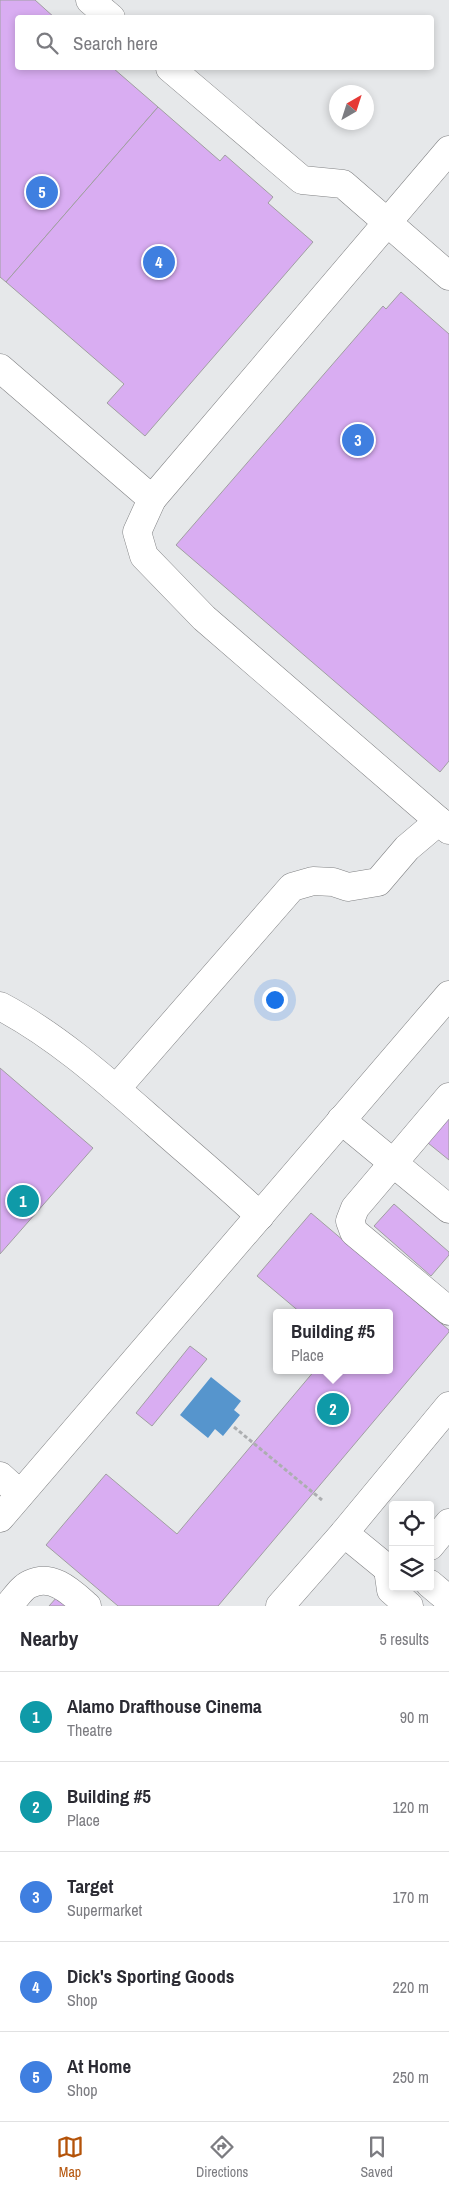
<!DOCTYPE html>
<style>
body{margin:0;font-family:"Archivo Narrow",sans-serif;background:#f2f2f3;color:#2b2b33}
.controls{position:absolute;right:15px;bottom:15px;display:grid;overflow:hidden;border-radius:5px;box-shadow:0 2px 8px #0003}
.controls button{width:45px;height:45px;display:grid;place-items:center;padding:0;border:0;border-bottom:1px solid #e1e1e2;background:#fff;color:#2b2b33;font:25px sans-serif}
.compass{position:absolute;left:329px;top:85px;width:45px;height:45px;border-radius:50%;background:#fff;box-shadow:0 2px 8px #0003;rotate:39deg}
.you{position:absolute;left:274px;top:999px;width:18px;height:18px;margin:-12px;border:4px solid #fff;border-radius:50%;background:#1a73e8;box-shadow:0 0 0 8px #1a73e833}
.badge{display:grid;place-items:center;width:32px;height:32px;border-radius:50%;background:#b45309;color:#fff;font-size:16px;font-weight:700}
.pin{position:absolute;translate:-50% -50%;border:2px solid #fff;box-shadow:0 1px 5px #0006}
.popup{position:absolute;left:273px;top:1309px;width:120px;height:65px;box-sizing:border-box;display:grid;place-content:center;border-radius:5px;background:#fff;filter:drop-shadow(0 1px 4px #0005);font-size:16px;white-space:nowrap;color:#7c7c81}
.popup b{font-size:19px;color:#2b2b33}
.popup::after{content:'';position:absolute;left:50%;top:100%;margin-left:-10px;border:10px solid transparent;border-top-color:#fff}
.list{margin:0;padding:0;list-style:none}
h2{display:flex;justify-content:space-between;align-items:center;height:65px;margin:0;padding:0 20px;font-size:21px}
h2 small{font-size:16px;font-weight:400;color:#7c7c81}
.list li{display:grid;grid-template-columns:32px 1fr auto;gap:15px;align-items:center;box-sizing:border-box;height:90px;padding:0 20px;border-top:1px solid #e1e1e2}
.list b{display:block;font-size:19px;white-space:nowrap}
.list p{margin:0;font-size:16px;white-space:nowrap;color:#7c7c81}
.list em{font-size:16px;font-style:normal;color:#7c7c81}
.icon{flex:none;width:28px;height:28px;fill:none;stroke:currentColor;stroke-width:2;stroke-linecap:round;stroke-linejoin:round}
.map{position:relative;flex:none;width:449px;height:1606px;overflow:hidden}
.search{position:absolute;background:#fff;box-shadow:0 2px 8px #0003;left:15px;right:15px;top:15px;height:55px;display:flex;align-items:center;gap:12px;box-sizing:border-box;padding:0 18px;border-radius:5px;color:#7c7c81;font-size:19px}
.sheet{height:515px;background:#fff}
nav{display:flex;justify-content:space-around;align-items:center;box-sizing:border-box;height:70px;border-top:1px solid #e1e1e2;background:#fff;font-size:14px;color:#7c7c81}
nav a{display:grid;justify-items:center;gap:2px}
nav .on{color:#b45309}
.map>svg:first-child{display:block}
</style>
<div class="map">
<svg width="449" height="1606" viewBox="0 0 449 1606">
<rect width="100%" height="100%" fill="#e6e8ea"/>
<path fill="#5695cd" d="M211,1377L241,1401L234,1410L240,1415L223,1436L215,1429L208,1438L180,1415Z"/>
<g fill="#d9adf2" stroke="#a09fa1">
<path d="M0,0H35L55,18H18V68H113L158,107L6,282L0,277Z"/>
<path d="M158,107L220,161L225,155L273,197L268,203L313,242L145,436L107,403L124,384L6,282Z"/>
<path d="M401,292L449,334V761L440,772L176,545L383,306L386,309Z"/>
<path d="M0,1068L93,1148L0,1254Z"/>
<path d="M449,1117V1160L428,1143Z"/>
<path d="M394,1204L449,1252V1255L431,1276L374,1226Z"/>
<path d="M311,1213L449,1330V1332L218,1606H118L46,1545L106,1474L177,1534L315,1370H389V1313H301L257,1276Z"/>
<path d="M190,1346L207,1359L152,1426L136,1413Z"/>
<path d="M57,1597L68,1606H49Z"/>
</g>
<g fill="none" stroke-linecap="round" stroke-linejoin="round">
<g stroke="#818284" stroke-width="29">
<g id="minor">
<path d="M90,0L111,18"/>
<path d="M170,68L302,180L343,184L449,276"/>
<path d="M0,368L152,499L449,150"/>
<path d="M152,499L137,532L144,556L204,618L439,821"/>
<path d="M0,1006C57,1036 107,1081 155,1123C190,1154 226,1184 260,1216"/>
<path d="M116,1089L292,887L313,881L333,882L348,887L378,882L407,848L439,821L449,830"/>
<path d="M449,1097L355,1208L350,1221L354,1232L449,1311"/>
<path d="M341,1120L449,1209"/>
<path d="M0,1476L20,1494"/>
<path d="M0,1518L449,995"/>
<path d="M430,1546L449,1523"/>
<path d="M388,1569L391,1590L409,1606"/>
<path d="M393,1569H388L344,1533L449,1406"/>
<path d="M430,1584L449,1600"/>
<path d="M8,1606C14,1600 22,1587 30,1584C52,1573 71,1592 87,1606"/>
<path d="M280,1606L344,1533"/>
</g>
</g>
<path stroke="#acaeb0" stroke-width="3" stroke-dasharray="4 2.5" stroke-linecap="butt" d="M234,1427L322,1500"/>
<use href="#minor" stroke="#fff" stroke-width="28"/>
</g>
</svg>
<div class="controls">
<button><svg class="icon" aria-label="locate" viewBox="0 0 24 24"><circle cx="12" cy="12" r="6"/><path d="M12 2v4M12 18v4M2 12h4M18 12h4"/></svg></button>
<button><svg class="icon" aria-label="layers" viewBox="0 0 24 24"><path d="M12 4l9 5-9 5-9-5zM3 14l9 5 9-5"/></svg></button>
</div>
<svg class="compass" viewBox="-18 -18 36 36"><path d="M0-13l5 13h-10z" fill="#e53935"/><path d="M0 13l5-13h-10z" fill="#7c7c81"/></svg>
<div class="you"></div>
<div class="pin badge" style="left:23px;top:1201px;background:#0f9aa8">1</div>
<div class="pin badge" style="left:333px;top:1409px;background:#0f9aa8">2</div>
<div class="popup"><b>Building #5</b>Place</div>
<div class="pin badge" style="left:358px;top:440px;background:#3f7fe0">3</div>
<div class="pin badge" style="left:159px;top:262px;background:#3f7fe0">4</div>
<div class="pin badge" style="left:42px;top:192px;background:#3f7fe0">5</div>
<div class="search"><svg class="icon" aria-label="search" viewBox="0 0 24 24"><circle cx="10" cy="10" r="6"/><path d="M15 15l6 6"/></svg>Search here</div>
</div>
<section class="sheet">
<h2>Nearby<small>5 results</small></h2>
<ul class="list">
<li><span class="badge" style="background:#0f9aa8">1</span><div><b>Alamo Drafthouse Cinema</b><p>Theatre</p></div><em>90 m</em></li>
<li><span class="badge" style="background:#0f9aa8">2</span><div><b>Building #5</b><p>Place</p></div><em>120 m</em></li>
<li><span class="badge" style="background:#3f7fe0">3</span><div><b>Target</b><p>Supermarket</p></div><em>170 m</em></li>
<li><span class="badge" style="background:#3f7fe0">4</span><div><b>Dick's Sporting Goods</b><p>Shop</p></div><em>220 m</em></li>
<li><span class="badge" style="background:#3f7fe0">5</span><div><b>At Home</b><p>Shop</p></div><em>250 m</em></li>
</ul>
</section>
<nav>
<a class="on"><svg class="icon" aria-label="map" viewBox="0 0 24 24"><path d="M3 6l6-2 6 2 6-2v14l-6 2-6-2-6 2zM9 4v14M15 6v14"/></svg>Map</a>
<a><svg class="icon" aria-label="directions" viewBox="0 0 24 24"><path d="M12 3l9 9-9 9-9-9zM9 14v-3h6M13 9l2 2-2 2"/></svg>Directions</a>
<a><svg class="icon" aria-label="saved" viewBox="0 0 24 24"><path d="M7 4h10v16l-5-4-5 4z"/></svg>Saved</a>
</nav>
